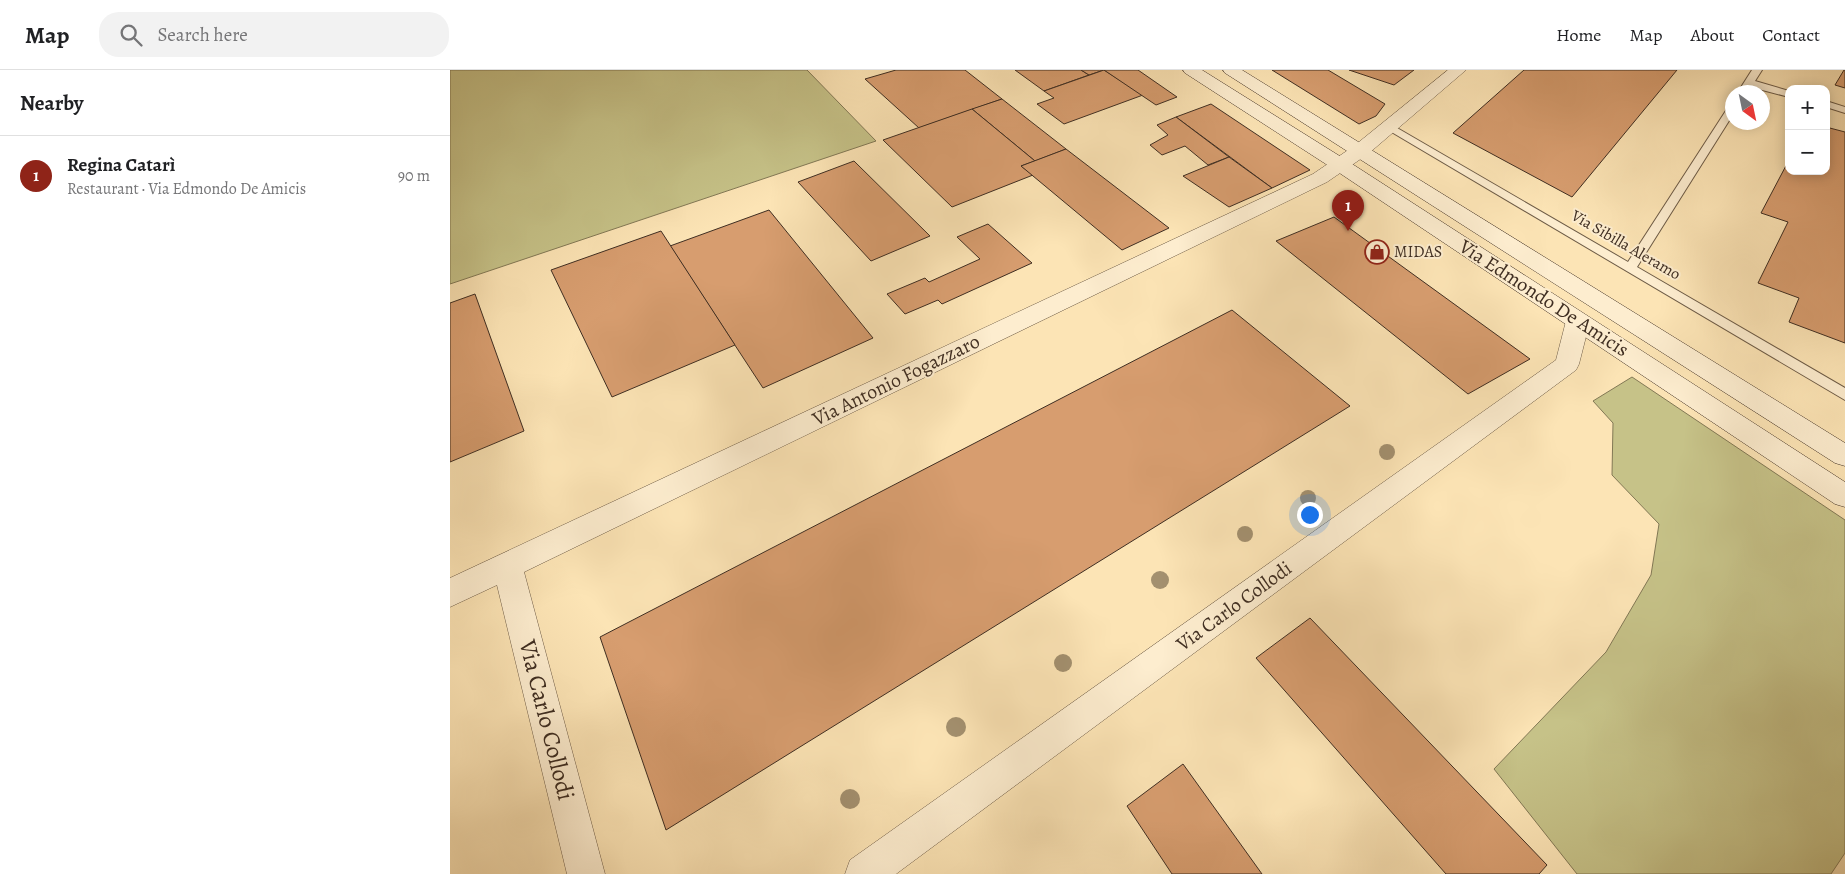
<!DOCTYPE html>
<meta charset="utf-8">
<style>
body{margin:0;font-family:Alegreya,serif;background:#f2f2f2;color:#202124}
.controls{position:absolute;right:15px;top:15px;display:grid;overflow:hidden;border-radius:10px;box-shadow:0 2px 12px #0003}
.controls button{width:45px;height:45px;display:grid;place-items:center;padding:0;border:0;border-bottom:1px solid #e0e0e0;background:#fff;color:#202124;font:25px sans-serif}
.compass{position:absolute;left:1275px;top:15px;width:45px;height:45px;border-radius:50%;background:#fff;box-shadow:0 2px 12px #0003;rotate:147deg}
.you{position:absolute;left:859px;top:444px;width:18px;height:18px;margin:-12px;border:4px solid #fff;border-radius:50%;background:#1a73e8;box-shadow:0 0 0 8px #1a73e833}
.badge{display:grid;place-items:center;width:32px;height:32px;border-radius:50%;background:#8f2418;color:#fff;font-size:16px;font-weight:700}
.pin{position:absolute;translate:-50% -41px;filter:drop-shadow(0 1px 2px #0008)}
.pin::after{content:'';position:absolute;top:26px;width:18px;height:15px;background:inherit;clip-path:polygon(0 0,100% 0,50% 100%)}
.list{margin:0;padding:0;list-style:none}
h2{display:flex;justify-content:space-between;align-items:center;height:65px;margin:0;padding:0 20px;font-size:21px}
h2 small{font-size:16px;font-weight:400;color:#757577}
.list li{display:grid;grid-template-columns:32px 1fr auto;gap:15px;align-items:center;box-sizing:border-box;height:80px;padding:0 20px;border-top:1px solid #e0e0e0}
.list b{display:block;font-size:19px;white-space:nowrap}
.list p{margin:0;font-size:16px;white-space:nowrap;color:#757577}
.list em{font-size:16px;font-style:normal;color:#757577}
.icon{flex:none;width:28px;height:28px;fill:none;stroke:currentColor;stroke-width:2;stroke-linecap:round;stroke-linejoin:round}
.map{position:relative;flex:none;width:1395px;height:804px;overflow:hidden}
header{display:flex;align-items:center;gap:30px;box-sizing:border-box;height:70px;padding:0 25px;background:#fff;border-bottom:1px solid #e0e0e0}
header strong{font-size:24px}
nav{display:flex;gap:28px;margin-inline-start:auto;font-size:18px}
.search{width:350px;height:45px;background:#f2f2f2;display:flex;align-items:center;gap:12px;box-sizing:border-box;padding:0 18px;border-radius:20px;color:#757577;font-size:19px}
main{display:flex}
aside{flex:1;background:#fff}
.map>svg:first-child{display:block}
</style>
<header>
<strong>Map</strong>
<div class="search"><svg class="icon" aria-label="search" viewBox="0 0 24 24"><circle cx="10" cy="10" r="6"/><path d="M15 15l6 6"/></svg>Search here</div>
<nav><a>Home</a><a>Map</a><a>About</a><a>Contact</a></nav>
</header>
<main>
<aside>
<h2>Nearby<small></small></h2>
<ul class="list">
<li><span class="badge">1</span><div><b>Regina Catarì</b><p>Restaurant · Via Edmondo De Amicis</p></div><em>90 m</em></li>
</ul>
</aside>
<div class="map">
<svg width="1395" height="804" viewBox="0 0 1395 804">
<rect width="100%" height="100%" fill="#fce4b5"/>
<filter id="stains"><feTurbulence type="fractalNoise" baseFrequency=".004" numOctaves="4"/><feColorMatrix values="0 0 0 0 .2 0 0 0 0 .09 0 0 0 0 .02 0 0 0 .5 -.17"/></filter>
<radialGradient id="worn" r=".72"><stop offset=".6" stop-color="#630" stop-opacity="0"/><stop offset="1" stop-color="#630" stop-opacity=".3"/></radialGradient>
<g fill="#c6c288" stroke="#827855">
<path d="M0,0H357L426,71L0,214Z"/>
<path d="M1182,307L1395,450V783L1381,804H1127L1044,699L1156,582L1201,505L1209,454L1162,405L1163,353L1143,331Z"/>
</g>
<g fill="#d79d6f" stroke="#3f2e22">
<path d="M446,0H515L552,29L469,58L415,9Z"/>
<path d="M565,0H631L639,5L594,21Z"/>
<path d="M631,0H654L639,5Z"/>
<path d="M654,0L693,25L614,54L587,34L604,28L594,21Z"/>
<path d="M654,0H688L727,27L706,35Z"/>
<path d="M822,0H878L935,34L926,46L909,54Z"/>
<path d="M899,0H964L944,15Z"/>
<path d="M1074,0H1227L1122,127L1003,63Z"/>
<path d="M1394,0H1395V18L1385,15Z"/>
<path d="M552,29L616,79L585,91L522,39Z"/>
<path d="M761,34L860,100L822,118L726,47Z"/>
<path d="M522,39L585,91L571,96L583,105L502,137L433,70Z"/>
<path d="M726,47L779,87L758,95L735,76L712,85L700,75L718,65L707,55Z"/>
<path d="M1376,57L1395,62V273L1339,252L1349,228L1308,213L1338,152L1311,143L1339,90V101H1376Z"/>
<path d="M616,79L719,158L672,180L571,96Z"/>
<path d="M779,87L822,118L779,137L733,106Z"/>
<path d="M404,91L480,166L421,191L348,112Z"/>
<path d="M319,140L423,268L313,318L220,176Z"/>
<path d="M884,147L1080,289L1018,324L826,171Z"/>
<path d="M538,154L582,193L492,234L488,230L455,244L437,224L475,208L479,212L530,189L507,167Z"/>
<path d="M211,161L285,275L162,327L101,200Z"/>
<path d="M25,224L74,361L0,392V233Z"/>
<path d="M782,240L900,336L216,760L150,567Z"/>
<path d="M860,548L1097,795L1089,804H996L806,588Z"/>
<path d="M733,694L812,804H722L677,736Z"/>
</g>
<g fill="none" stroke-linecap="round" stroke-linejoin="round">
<g stroke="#6e5c47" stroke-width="2">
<g id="lane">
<path d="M1302,0H1312L1305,11L1339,21V27L1301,17L1298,22H1288Z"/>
<path d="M1376,31L1395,37V43L1376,37Z"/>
<path d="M1282,36V46L1187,197L1395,318V330L933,57L934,55H942L1178,192L1277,39Z"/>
</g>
</g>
<g stroke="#6e5c47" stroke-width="1">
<g id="street">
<path d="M998,0H1016L918,84L877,112L74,502L155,804H117L47,515L0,537V508L863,104L904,76Z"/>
<path d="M1128,243L1136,245L1140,251L1129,294L1126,300L446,804H395L400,790L1106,290L1116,251L1120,245Z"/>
</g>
</g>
<g stroke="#3f2e22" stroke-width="1">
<g id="secondary">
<path d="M733,0H752L896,90L1395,412V437L1385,434L882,98L735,3Z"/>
<path d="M773,0H792L1395,373V396L1385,393L775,3Z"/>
</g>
</g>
<use href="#lane" fill="#fdedcf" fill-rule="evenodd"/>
<use href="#street" fill="#fdedcf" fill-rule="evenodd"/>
<use href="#secondary" fill="#fdedcf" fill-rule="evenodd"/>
</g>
<g fill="#a3906f">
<circle cx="937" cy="382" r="8"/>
<circle cx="858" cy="428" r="8"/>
<circle cx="795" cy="464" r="8"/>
<circle cx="710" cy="510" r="9"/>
<circle cx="613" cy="593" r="9"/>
<circle cx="506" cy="657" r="10"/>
<circle cx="400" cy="729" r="10"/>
</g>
<defs>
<g id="shop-ring" transform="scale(1.25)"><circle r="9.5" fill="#fdedcf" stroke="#8f2418" stroke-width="1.5"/><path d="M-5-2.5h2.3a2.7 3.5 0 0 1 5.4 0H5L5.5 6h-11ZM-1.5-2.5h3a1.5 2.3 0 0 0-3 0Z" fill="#8f2418"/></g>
</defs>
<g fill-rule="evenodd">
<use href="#shop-ring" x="927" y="182"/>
</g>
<g text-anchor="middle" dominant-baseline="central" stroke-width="4" stroke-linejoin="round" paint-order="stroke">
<g font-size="16" fill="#3f2e22" stroke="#fdedcf">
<text transform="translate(1176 175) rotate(30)">Via Sibilla Aleramo</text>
</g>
<g font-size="16" fill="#3f2e22" stroke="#fdedcf" text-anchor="start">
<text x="944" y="182">MIDAS</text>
</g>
<g font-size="20" fill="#3f2e22" stroke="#fdedcf">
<text transform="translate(1094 228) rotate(33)">Via Edmondo De Amicis</text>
<text transform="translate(446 310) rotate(-26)">Via Antonio Fogazzaro</text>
<text transform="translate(784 536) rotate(-36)">Via Carlo Collodi</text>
</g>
<g font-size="24" fill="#3f2e22" stroke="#fdedcf">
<text transform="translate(97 650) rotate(76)">Via Carlo Collodi</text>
</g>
</g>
<rect width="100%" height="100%" filter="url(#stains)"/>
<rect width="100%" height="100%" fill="url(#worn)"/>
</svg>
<div class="controls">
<button>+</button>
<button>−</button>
</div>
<svg class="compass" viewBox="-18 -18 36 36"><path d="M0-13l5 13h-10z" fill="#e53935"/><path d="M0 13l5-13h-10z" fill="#757577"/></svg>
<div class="you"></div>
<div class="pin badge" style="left:898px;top:161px">1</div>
</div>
</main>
